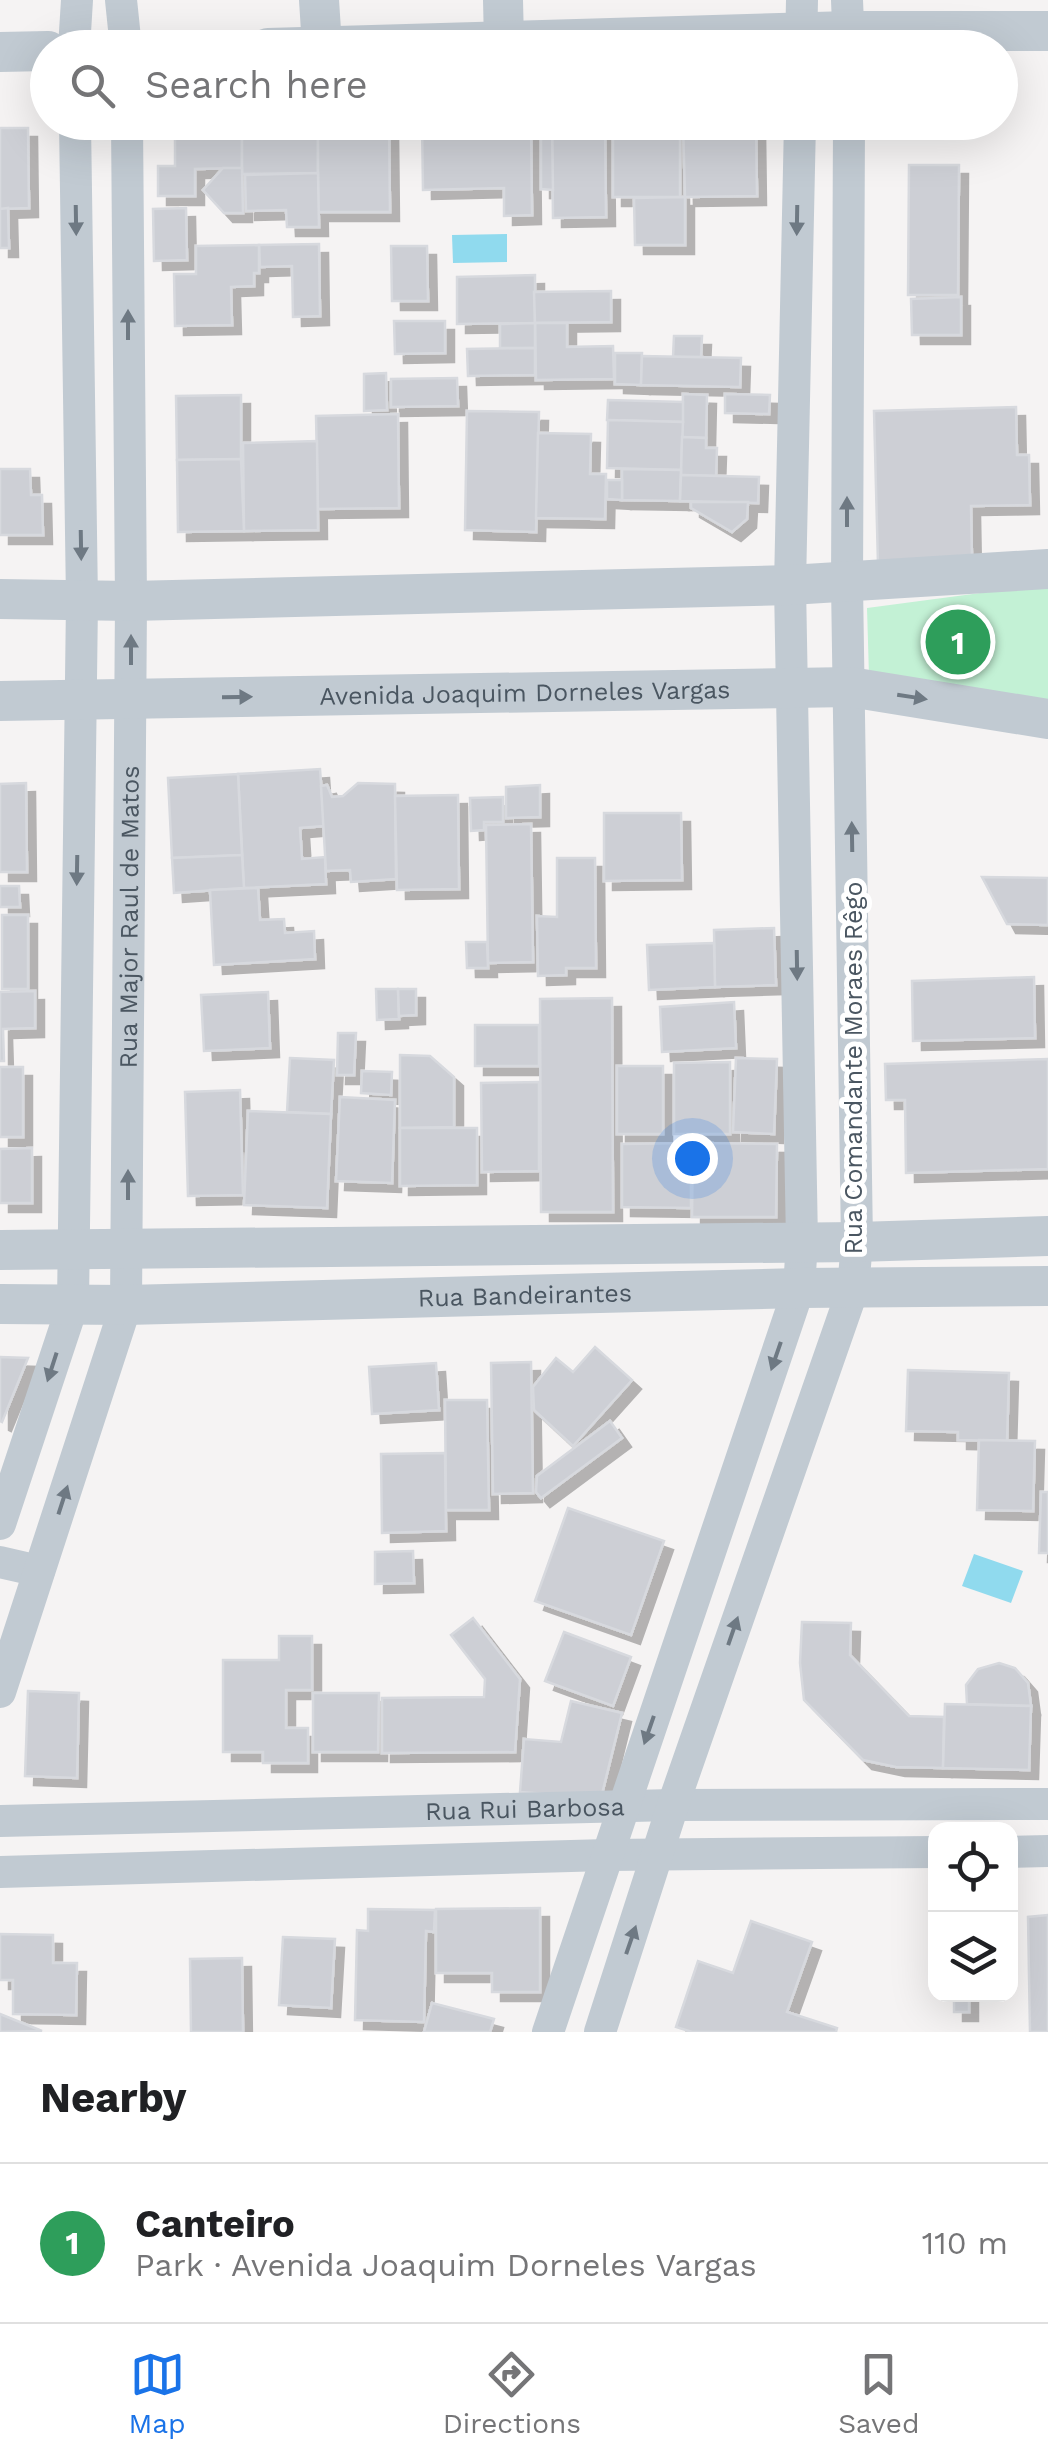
<!DOCTYPE html>
<meta charset="utf-8">
<style>
body{margin:0;font-family:"Work Sans",sans-serif;background:#f6f6f6;color:#202124}
.controls{position:absolute;right:30px;bottom:30px;display:grid;overflow:hidden;border-radius:20px;box-shadow:0 10px 40px #0002}
.controls button{width:90px;height:90px;display:grid;place-items:center;padding:0;border:0;border-bottom:2px solid #e0e0e0;background:#fff;color:#202124;font:50px sans-serif}
.you{position:absolute;left:692px;top:1158px;width:35px;height:35px;margin:-25px;border:8px solid #fff;border-radius:50%;background:#1a73e8;box-shadow:0 0 0 15px #1a73e833}
.badge{display:grid;place-items:center;width:65px;height:65px;border-radius:50%;background:#1a73e8;color:#fff;font-size:32px;font-weight:700}
.pin{position:absolute;translate:-50% -50%;border:5px solid #fff;box-shadow:0 2px 10px #0006}
.list{margin:0;padding:0;list-style:none}
h2{display:flex;justify-content:space-between;align-items:center;height:130px;margin:0;padding:0 40px;font-size:42px}
h2 small{font-size:32px;font-weight:400;color:#757577}
.list li{display:grid;grid-template-columns:65px 1fr auto;gap:30px;align-items:center;box-sizing:border-box;height:160px;padding:0 40px;border-top:2px solid #e0e0e0}
.list b{display:block;font-size:38px;white-space:nowrap}
.list p{margin:0;font-size:32px;white-space:nowrap;color:#757577}
.list em{font-size:32px;font-style:normal;color:#757577}
.icon{flex:none;width:55px;height:55px;fill:none;stroke:currentColor;stroke-width:2;stroke-linecap:round;stroke-linejoin:round}
.map{position:relative;flex:none;width:1048px;height:2032px;overflow:hidden}
.search{position:absolute;background:#fff;box-shadow:0 10px 40px #0002;left:30px;right:30px;top:30px;height:110px;display:flex;align-items:center;gap:25px;box-sizing:border-box;padding:0 35px;border-radius:55px;color:#757577;font-size:38px}
.sheet{height:290px;background:#fff}
nav{display:flex;justify-content:space-around;align-items:center;box-sizing:border-box;height:140px;border-top:2px solid #e0e0e0;background:#fff;font-size:28px;color:#757577}
nav a{display:grid;justify-items:center;gap:5px}
nav .on{color:#1a73e8}
.map>svg:first-child{display:block}
</style>
<div class="map">
<svg width="1048" height="2032" viewBox="0 0 1048 2032">
<defs>
<filter id="shadow"><feDropShadow dx="9" dy="9" stdDeviation="0" flood-color="#0004"/></filter>
</defs>
<rect width="100%" height="100%" fill="#f5f3f3"/>
<path fill="#c3f1d5" d="M1048,584V700L869,676L867,608Z"/>
<g fill="#90daee">
<path d="M507,234V262L453,263L452,235Z"/>
<path d="M974,1554L1023,1571L1011,1603L962,1586Z"/>
</g>
<g fill="#cdcfd5" stroke="#d7d9de" stroke-width="2.5" filter="url(#shadow)">
<path d="M175,122H242V168L195,169V196H158V166H175Z"/>
<path d="M318,122V173L242,174V123Z"/>
<path d="M318,122H389L390,212H318Z"/>
<path d="M422,122H531L532,215L504,216V188L423,190Z"/>
<path d="M605,122L606,217L553,218L552,123Z"/>
<path d="M683,122H756L757,196L685,197Z"/>
<path d="M680,125V197H613V127Z"/>
<path d="M0,128H28L29,208L0,209Z"/>
<path d="M541,130H552L553,190L541,189Z"/>
<path d="M909,165H959L958,295H908Z"/>
<path d="M223,168H242L243,213H224L203,190Z"/>
<path d="M318,173L319,227H287L286,210L246,211L245,175Z"/>
<path d="M685,197V245H635L634,198Z"/>
<path d="M8,208L9,248H0V209Z"/>
<path d="M186,208L187,260L154,261L153,209Z"/>
<path d="M319,244L320,316L293,317L292,266L260,267L259,245Z"/>
<path d="M259,245V273H254V286L231,287L232,325L175,326L174,274H196V246Z"/>
<path d="M391,246H427L428,301H392Z"/>
<path d="M535,275V323L457,324V277Z"/>
<path d="M611,291V322L535,323L534,292Z"/>
<path d="M961,297V335H912L911,299Z"/>
<path d="M394,321H445V353L395,354Z"/>
<path d="M535,323H567V347L613,346L614,379L536,380Z"/>
<path d="M535,323V348H500V324Z"/>
<path d="M674,336H702L701,357H673Z"/>
<path d="M535,348V375L468,376L467,349Z"/>
<path d="M615,353H642L641,385L615,384Z"/>
<path d="M642,356L741,358L740,387L641,385Z"/>
<path d="M386,373L387,410L364,411V374Z"/>
<path d="M457,378L458,406L391,407V379Z"/>
<path d="M683,394L707,395L706,438L682,437Z"/>
<path d="M725,394L770,395L769,414L725,413Z"/>
<path d="M241,395V459L177,460L176,396Z"/>
<path d="M608,400L683,402V422L607,420Z"/>
<path d="M1016,407L1017,455H1029L1030,505L971,506L972,561L878,564L874,411Z"/>
<path d="M467,411L539,412L536,532L465,530Z"/>
<path d="M398,414L399,508L318,509L316,416Z"/>
<path d="M608,420L683,422L681,470L607,468Z"/>
<path d="M538,433L591,434L590,474H606L605,519L536,518Z"/>
<path d="M682,437L706,438V448H717L716,476L681,475Z"/>
<path d="M317,441L318,530L244,531L243,443Z"/>
<path d="M241,459L244,531L178,532L177,460Z"/>
<path d="M0,469H30L31,495H42L43,535H0Z"/>
<path d="M622,469L681,470L680,501L622,500Z"/>
<path d="M681,475L759,477L758,503L680,501Z"/>
<path d="M607,480H622V500L607,499Z"/>
<path d="M691,502H748L747,519L732,532L691,508Z"/>
<path d="M320,769L324,826L300,828L302,859L325,857L326,884L244,888L238,774Z"/>
<path d="M238,774L242,855L172,858L168,778Z"/>
<path d="M26,783L27,872H0V784Z"/>
<path d="M358,783L395,784L396,879L351,882L350,870L326,871L321,786L327,785L332,797L343,796Z"/>
<path d="M540,785V817L506,818V787Z"/>
<path d="M458,795L459,889L397,890L395,796Z"/>
<path d="M503,797V822H484V830L471,831L470,798Z"/>
<path d="M604,813H681L682,880L604,881Z"/>
<path d="M531,824L533,962L488,963L486,825Z"/>
<path d="M242,855L244,888L174,893L172,858Z"/>
<path d="M557,858H595L596,968H566V975L538,976L537,916L557,917Z"/>
<path d="M982,877L1048,878V925L1007,924Z"/>
<path d="M0,886H19L20,907H0Z"/>
<path d="M258,888L260,920L284,919L285,933L314,931L315,959L214,965L210,890Z"/>
<rect x="2" y="915" width="26" height="74"/>
<path d="M774,928L776,985L715,987L714,930Z"/>
<path d="M466,942H487L488,968H467Z"/>
<path d="M714,943L715,987L649,990L647,945Z"/>
<path d="M1034,977L1035,1038L913,1041L912,981Z"/>
<path d="M376,989H398L399,1019L377,1020Z"/>
<path d="M398,989H416V1015L399,1016Z"/>
<path d="M35,991V1028L3,1029L4,1061H0V992Z"/>
<path d="M268,992L270,1048L204,1051L201,995Z"/>
<path d="M612,998L613,1212H541L540,999Z"/>
<path d="M734,1002L736,1048L662,1052L660,1007Z"/>
<rect x="475" y="1025" width="64" height="41"/>
<path d="M338,1033H356L354,1075H337Z"/>
<path d="M400,1055L430,1056L454,1077V1127L400,1128Z"/>
<path d="M290,1058L334,1060L331,1114L287,1112Z"/>
<path d="M736,1058L777,1059L774,1134L733,1132Z"/>
<path d="M1048,1059V1169L906,1173L905,1100H886L885,1064Z"/>
<path d="M730,1062V1134H674V1063Z"/>
<rect x="617" y="1066" width="46" height="68"/>
<rect x="0" y="1067" width="23" height="70"/>
<path d="M362,1071L392,1072L391,1095L361,1093Z"/>
<path d="M539,1082V1171L482,1172L481,1083Z"/>
<path d="M240,1090L243,1195L188,1196L185,1092Z"/>
<path d="M340,1097L395,1100L392,1183L336,1181Z"/>
<path d="M248,1111L331,1114L327,1208L244,1205Z"/>
<path d="M400,1128H477V1185L400,1186Z"/>
<path d="M691,1143V1208L622,1207V1144Z"/>
<path d="M693,1143L777,1144L776,1217H692Z"/>
<path d="M32,1148V1203H0V1149Z"/>
<path d="M595,1347L632,1380L573,1446L534,1410L533,1387L556,1358L573,1372Z"/>
<path d="M0,1357L28,1358L2,1422L0,1421Z"/>
<path d="M531,1362L533,1493L493,1494L491,1363Z"/>
<path d="M436,1363L439,1410L372,1414L369,1367Z"/>
<path d="M908,1370L1009,1373L1007,1441L958,1440V1432L906,1431Z"/>
<path d="M445,1400H487L489,1510H446Z"/>
<path d="M610,1421L622,1438L541,1498L536,1492L537,1476Z"/>
<path d="M979,1440L1035,1441L1033,1511L977,1510Z"/>
<path d="M445,1453L446,1531L382,1533L381,1454Z"/>
<path d="M1041,1492H1048V1553H1039Z"/>
<path d="M568,1508L664,1541L631,1635L535,1601Z"/>
<path d="M413,1551L414,1583L375,1584V1552Z"/>
<path d="M473,1618L520,1679L515,1752L382,1753V1698L484,1697L485,1679L451,1635Z"/>
<path d="M802,1622L851,1623L850,1655L909,1716L944,1717L943,1768L896,1767L863,1760L804,1700L800,1663Z"/>
<path d="M564,1632L631,1657L613,1706L545,1681Z"/>
<path d="M279,1636H312V1690H286V1728H308V1763H263V1752H223V1660H279Z"/>
<path d="M999,1663L1015,1668L1028,1683L1031,1706L967,1704L966,1685L978,1669Z"/>
<path d="M28,1691L79,1693L77,1778L25,1776Z"/>
<path d="M313,1693H379L378,1752H313Z"/>
<path d="M571,1701L622,1713L601,1798L520,1792L524,1739L561,1742Z"/>
<path d="M945,1704L1031,1706L1029,1770L943,1768Z"/>
<path d="M540,1908V1992H492V1973H436V1909Z"/>
<path d="M368,1909L435,1910L434,1932L426,1931L424,2022L355,2020L357,1930L368,1931Z"/>
<path d="M1048,1915V2032H1030L1028,1917Z"/>
<path d="M751,1921L812,1942L787,2012L837,2028L836,2032H692L676,2027L698,1961L733,1973Z"/>
<path d="M0,1934L53,1935V1963H77L76,2015L13,2014V1980H0Z"/>
<path d="M283,1937L335,1939L331,2008L279,2005Z"/>
<path d="M242,1958L243,2032H191L190,1959Z"/>
<rect x="954" y="1994" width="15" height="18"/>
<path d="M432,2003L494,2019L490,2032H424Z"/>
<path d="M0,2014L42,2031L0,2032Z"/>
</g>
<g fill="none" stroke-linecap="round" stroke-linejoin="round">
<g stroke="#c1cad2" stroke-width="32">
<path d="M121,0L126,48"/>
<path d="M847,0L849,48"/>
<path d="M74,48L77,0"/>
<path d="M801,48L802,0"/>
<path d="M0,1524L73,1304L82,601L75,122"/>
<path d="M0,1562L39,1571"/>
<path id="s1" d="M0,1692L126,1305L131,601L127,122"/>
<path id="s2" d="M0,1821L673,1805L1048,1804"/>
<path d="M1010,1852L1048,1851"/>
<path d="M0,1872L607,1855L936,1852"/>
<path d="M548,2032L799,1288L802,1242L790,585L800,122"/>
<path d="M600,2032L673,1805L853,1289L857,1242L847,584L849,122"/>
</g>
<g stroke="#c1cad2" stroke-width="40">
<path d="M319,0L322,46"/>
<path d="M503,0L504,42"/>
<path d="M268,48L849,31H1048"/>
<path d="M0,52L48,51"/>
<path d="M0,599L131,601L790,585L1048,569"/>
<path id="s3" d="M0,701L850,687L1048,719"/>
<path d="M0,1250L857,1242L1048,1236"/>
<path id="s4" d="M0,1304L126,1305L799,1288L1048,1286"/>
</g>
</g>
<defs><path id="oneway-solid" d="M-6-.8H1V-3.2L6.5 0L1 3.2V.8H-6Z" transform="scale(2.5)"/></defs>
<g fill="#6e7983">
<use href="#oneway-solid" transform="translate(76 220) rotate(89)"/>
<use href="#oneway-solid" transform="translate(797 220) rotate(91)"/>
<use href="#oneway-solid" transform="translate(128 325) rotate(-90)"/>
<use href="#oneway-solid" transform="translate(847 512) rotate(-90)"/>
<use href="#oneway-solid" transform="translate(81 545) rotate(89)"/>
<use href="#oneway-solid" transform="translate(131 650) rotate(-90)"/>
<use href="#oneway-solid" transform="translate(237 697) rotate(-1)"/>
<use href="#oneway-solid" transform="translate(912 697) rotate(9)"/>
<use href="#oneway-solid" transform="translate(852 837) rotate(-91)"/>
<use href="#oneway-solid" transform="translate(77 870) rotate(91)"/>
<use href="#oneway-solid" transform="translate(797 965) rotate(89)"/>
<use href="#oneway-solid" transform="translate(128 1185) rotate(-90)"/>
<use href="#oneway-solid" transform="translate(776 1356) rotate(109)"/>
<use href="#oneway-solid" transform="translate(52 1367) rotate(108)"/>
<use href="#oneway-solid" transform="translate(63 1500) rotate(-72)"/>
<use href="#oneway-solid" transform="translate(733 1631) rotate(-71)"/>
<use href="#oneway-solid" transform="translate(649 1730) rotate(109)"/>
<use href="#oneway-solid" transform="translate(631 1940) rotate(-71)"/>
</g>
<g text-anchor="middle" dominant-baseline="central" stroke-width="10" stroke-linejoin="round" paint-order="stroke">
<g font-size="25" fill="#4a5661" stroke="#fff">
<text stroke="none"><textPath href="#s3" startOffset="525">Avenida Joaquim Dorneles Vargas</textPath></text>
<text stroke="none"><textPath href="#s1" startOffset="795">Rua Major Raul de Matos</textPath></text>
<text transform="translate(853 1068) rotate(-90)">Rua Comandante Moraes Rêgo</text>
<text stroke="none"><textPath href="#s4" startOffset="525">Rua Bandeirantes</textPath></text>
<text stroke="none"><textPath href="#s2" startOffset="525">Rua Rui Barbosa</textPath></text>
</g>
</g>
</svg>
<div class="controls">
<button><svg class="icon" aria-label="locate" viewBox="0 0 24 24"><circle cx="12" cy="12" r="6"/><path d="M12 2v4M12 18v4M2 12h4M18 12h4"/></svg></button>
<button><svg class="icon" aria-label="layers" viewBox="0 0 24 24"><path d="M12 4l9 5-9 5-9-5zM3 14l9 5 9-5"/></svg></button>
</div>
<div class="you"></div>
<div class="pin badge" style="left:958px;top:642px;background:#2e9e5b">1</div>
<div class="search"><svg class="icon" aria-label="search" viewBox="0 0 24 24"><circle cx="10" cy="10" r="6"/><path d="M15 15l6 6"/></svg>Search here</div>
</div>
<section class="sheet">
<h2>Nearby<small></small></h2>
<ul class="list">
<li><span class="badge" style="background:#2e9e5b">1</span><div><b>Canteiro</b><p>Park · Avenida Joaquim Dorneles Vargas</p></div><em>110 m</em></li>
</ul>
</section>
<nav>
<a class="on"><svg class="icon" aria-label="map" viewBox="0 0 24 24"><path d="M3 6l6-2 6 2 6-2v14l-6 2-6-2-6 2zM9 4v14M15 6v14"/></svg>Map</a>
<a><svg class="icon" aria-label="directions" viewBox="0 0 24 24"><path d="M12 3l9 9-9 9-9-9zM9 14v-3h6M13 9l2 2-2 2"/></svg>Directions</a>
<a><svg class="icon" aria-label="saved" viewBox="0 0 24 24"><path d="M7 4h10v16l-5-4-5 4z"/></svg>Saved</a>
</nav>
